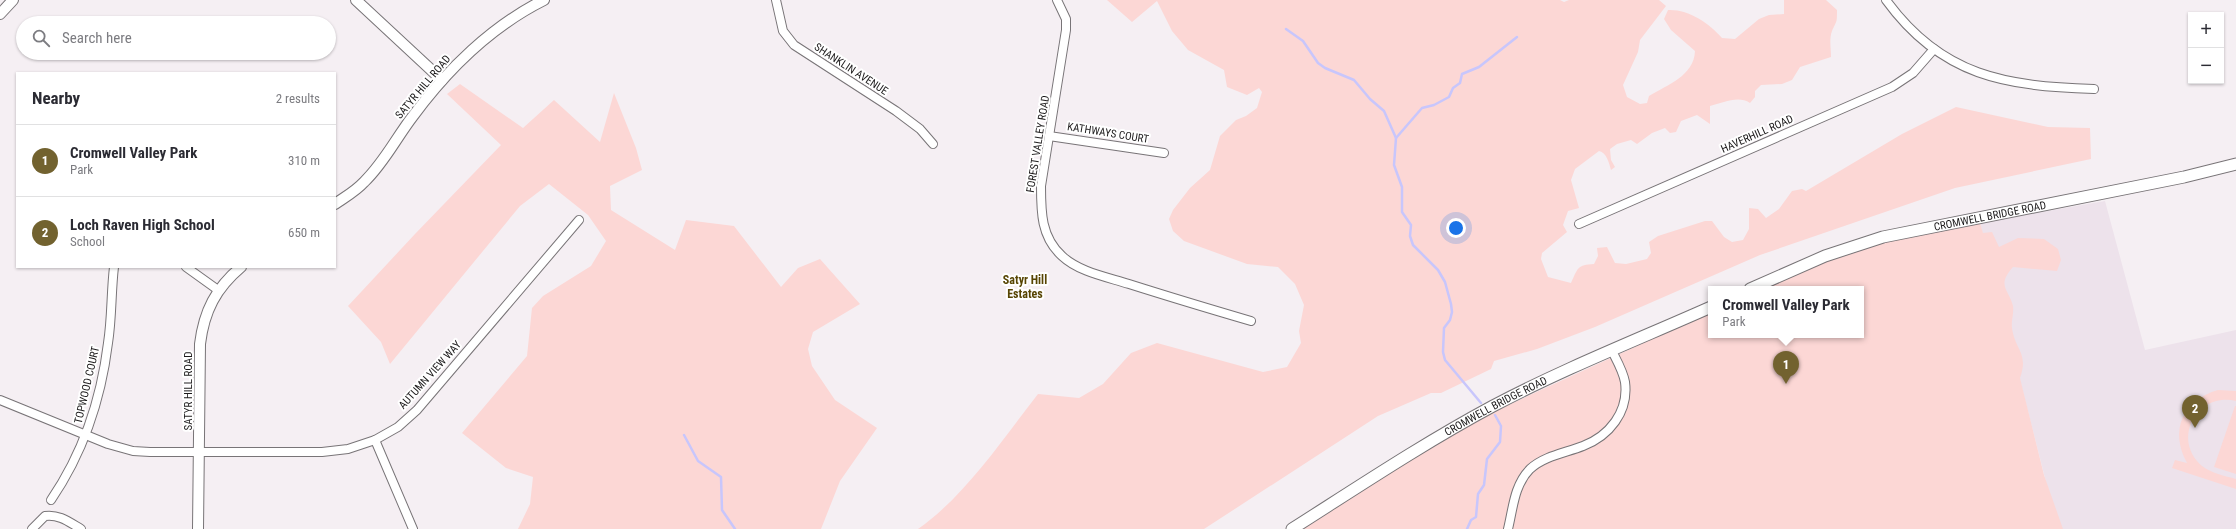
<!DOCTYPE html>
<meta charset="utf-8">
<style>
body{margin:0;font-family:"Roboto Condensed",sans-serif;background:#f2f2f3;color:#2b2b33}
.controls{position:absolute;right:12px;top:12px;display:grid;overflow:hidden;border-radius:0px;box-shadow:0 1px 3px #0004}
.controls button{width:36px;height:36px;display:grid;place-items:center;padding:0;border:0;border-bottom:1px solid #e1e1e2;background:#fff;color:#2b2b33;font:20px sans-serif}
.you{position:absolute;left:1456px;top:228px;width:14px;height:14px;margin:-10px;border:3px solid #fff;border-radius:50%;background:#1a73e8;box-shadow:0 0 0 6px #1a73e833}
.badge{display:grid;place-items:center;width:26px;height:26px;border-radius:50%;background:#72622f;color:#fff;font-size:13px;font-weight:700}
.pin{position:absolute;translate:-50% -33px;filter:drop-shadow(0 1px 2px #0008)}
.pin::after{content:'';position:absolute;top:21px;width:14px;height:12px;background:inherit;clip-path:polygon(0 0,100% 0,50% 100%)}
.popup{position:absolute;left:1708px;top:286px;width:156px;height:52px;box-sizing:border-box;display:grid;place-content:center;border-radius:0px;background:#fff;filter:drop-shadow(0 1px 3px #0005);font-size:13px;white-space:nowrap;color:#7c7c81}
.popup b{font-size:15px;color:#2b2b33}
.popup::after{content:'';position:absolute;left:50%;top:100%;margin-left:-8px;border:8px solid transparent;border-top-color:#fff}
.list{margin:0;padding:0;list-style:none}
h2{display:flex;justify-content:space-between;align-items:center;height:52px;margin:0;padding:0 16px;font-size:17px}
h2 small{font-size:13px;font-weight:400;color:#7c7c81}
.list li{display:grid;grid-template-columns:26px 1fr auto;gap:12px;align-items:center;box-sizing:border-box;height:72px;padding:0 16px;border-top:1px solid #e1e1e2}
.list b{display:block;font-size:15px;white-space:nowrap}
.list p{margin:0;font-size:13px;white-space:nowrap;color:#7c7c81}
.list em{font-size:13px;font-style:normal;color:#7c7c81}
.icon{flex:none;width:22px;height:22px;fill:none;stroke:currentColor;stroke-width:2;stroke-linecap:round;stroke-linejoin:round}
.map{position:relative;flex:none;width:2236px;height:529px;overflow:hidden}
.search{position:absolute;background:#fff;box-shadow:0 1px 3px #0004;left:16px;top:16px;width:320px;height:44px;display:flex;align-items:center;gap:10px;box-sizing:border-box;padding:0 14px;border-radius:22px;color:#7c7c81;font-size:15px}
.panel{position:absolute;background:#fff;box-shadow:0 1px 3px #0004;left:16px;top:72px;width:320px;height:196px;border-radius:0px}
.map>svg:first-child{display:block}
</style>
<div class="map">
<svg width="2236" height="529" viewBox="0 0 2236 529">
<rect width="100%" height="100%" fill="#f5eff3"/>
<path fill="#ede2eb" d="M2105,201L2145,350L2236,330V529H2058L1980,223Z"/>
<g fill="#fcd7d5">
<path d="M1107,0H1560L1564,2L1569,0H1659L1666,6L1640,40L1638,52L1623,85L1627,97L1640,104L1647,103L1649,96C1667,85 1694,76 1695,51L1671,30L1664,19L1668,10C1688,9 1709,23 1722,38L1735,39L1759,19L1769,15L1784,14V0H1826L1837,10C1837,23 1837,20 1832,31C1829,39 1831,48 1831,57L1800,67L1792,80L1782,84L1761,85L1755,91V97L1750,103C1738,95 1723,103 1710,106V124L1697,115L1681,121L1676,132L1670,133L1665,128L1652,133L1637,144L1631,140L1617,144L1610,149L1611,160L1615,167L1611,170C1609,163 1607,153 1599,151L1575,169L1571,180L1579,208L1568,211L1563,225L1567,232L1542,253L1541,259L1548,277L1571,283C1578,268 1577,265 1594,264L1598,256L1597,248L1607,247L1615,263L1626,264L1647,259L1651,253L1649,242L1658,236L1705,221H1712L1724,237L1732,242L1743,240L1749,229V208L1758,209L1766,218L1779,209L1792,191L1802,189L1806,191L1902,134L1956,107L2048,127L2090,128L2091,159L1955,188L1760,255L1595,327L1537,349L1494,361L1491,369L1441,393H1431L1378,416L1204,529H918C965,496 1002,440 1038,394L1079,398L1103,384L1131,353L1157,343L1263,372L1287,367L1301,343L1299,331L1304,305L1295,284L1278,267L1247,264L1184,241L1173,231L1169,219L1173,210L1190,188L1210,170L1220,136L1236,120L1246,116L1257,108L1262,92L1259,88L1247,95L1227,87L1224,70L1188,50L1172,31L1157,1L1132,22Z"/>
<path d="M460,84L523,128L554,100L600,142L614,93L636,148L642,170L610,186L611,210L675,250L686,220L734,226L781,287L798,268L820,259L860,304L813,332L808,349L812,366L835,400L877,428L840,481L821,529H518L530,504L533,477L506,468L462,433L527,356L532,308L543,296L591,266L606,241L588,215L549,184L520,206L390,364L381,342L348,306L415,234L501,145L447,94Z"/>
<path d="M1980,223L1983,233L1992,232L1999,247L2018,238L2044,239L2058,249L2061,260L2057,271L2013,267C1996,286 2009,289 2013,306C2014,314 2011,321 2012,328C2015,350 2029,353 2020,378L2044,475L2063,529H1300L1385,474L1480,418L1711,312V335H1861V289H1762L1828,260L1871,245Z"/>
<path d="M2218,390L2236,391V401C2197,392 2171,439 2202,466C2211,473 2225,476 2236,479V489L2172,468L2175,460L2187,463C2169,430 2183,400 2218,390Z"/>
<path d="M2235,406H2236V474L2214,467Z"/>
</g>
<g fill="none" stroke-linecap="round" stroke-linejoin="round">
<g stroke="#c8c6fc" stroke-width="2.5">
<path d="M1286,29L1303,41L1318,63L1325,68L1354,80L1370,99L1384,111L1396,138L1394,165L1402,187V212L1411,225L1410,236L1413,245L1438,270L1445,282L1451,304L1452,312L1450,320L1444,328L1443,352L1445,360L1481,403"/>
<path d="M1396,138L1422,108L1434,105L1449,97L1453,88L1460,83L1462,74L1479,67L1517,37"/>
<path d="M684,435L698,461L721,477L722,510L735,529"/>
<path d="M1467,529L1471,520L1476,517L1478,494L1484,485L1487,459L1500,442L1501,426L1495,415"/>
</g>
<g stroke="#787477" stroke-width="10">
<g id="minor">
<path d="M776,0L783,31L794,45L896,111L920,129L933,144"/>
<path d="M1057,0L1066,19V30L1041,186C1041,212 1041,237 1062,256C1079,272 1107,277 1129,284C1170,297 1210,309 1251,321"/>
<path d="M1886,0C1942,77 2006,86 2094,89"/>
<path d="M1049,136L1164,153"/>
<path d="M1579,224L1892,87L1913,73L1934,49"/>
<path d="M186,267L218,290"/>
<path d="M0,400L108,444L133,451L150,452H322L348,449L375,440L398,427L417,410L579,220"/>
<path d="M375,440L413,529"/>
<path d="M51,500C83,453 101,400 108,343C112,318 111,292 114,267"/>
<path d="M32,529L45,516C59,514 69,522 81,529"/>
<path d="M1508,529C1513,509 1514,485 1530,469C1544,456 1565,453 1583,446C1609,436 1629,412 1625,382C1623,371 1617,361 1612,351"/>
</g>
</g>
<g stroke="#787477" stroke-width="12">
<g id="tertiary">
<path d="M356,0L442,80"/>
<path d="M0,14L13,0"/>
<path d="M335,204C345,197 356,191 364,182C384,163 396,138 413,116C447,70 492,26 544,0"/>
<path d="M198,529L200,344C204,311 216,288 241,267"/>
</g>
</g>
<g stroke="#787477" stroke-width="13">
<g id="secondary">
<path id="s1" d="M1750,289L1825,256L1883,237L2184,177L2236,164"/>
<path id="s2" d="M1292,529C1358,487 1424,443 1493,406C1563,369 1639,339 1711,307"/>
</g>
</g>
<use href="#minor" stroke="#fff" stroke-width="8"/>
<use href="#tertiary" stroke="#fff" stroke-width="10"/>
<use href="#secondary" stroke="#fff" stroke-width="11"/>
</g>
<g text-anchor="middle" dominant-baseline="central" stroke-width="4" stroke-linejoin="round" paint-order="stroke">
<g font-size="11" fill="#1c1a1b" stroke="#fff">
<text transform="translate(851 69) rotate(33)">SHANKLIN AVENUE</text>
<text transform="translate(423 87) rotate(-50)">SATYR HILL ROAD</text>
<text transform="translate(1108 133) rotate(9)">KATHWAYS COURT</text>
<text transform="translate(1757 134) rotate(-24)">HAVERHILL ROAD</text>
<text transform="translate(1038 144) rotate(-81)">FOREST VALLEY ROAD</text>
<text stroke="none"><textPath href="#s1" startOffset="252">CROMWELL BRIDGE ROAD</textPath></text>
<text transform="translate(430 375) rotate(-48)">AUTUMN VIEW WAY</text>
<text transform="translate(87 385) rotate(-77)">TOPWOOD COURT</text>
<text transform="translate(188 391) rotate(-90)">SATYR HILL ROAD</text>
<text stroke="none"><textPath href="#s2" startOffset="238">CROMWELL BRIDGE ROAD</textPath></text>
</g>
<g font-size="12" font-weight="bold" fill="#574503" stroke="#fff">
<text x="1025" y="280">Satyr Hill<tspan x="1025" dy="14">Estates</tspan></text>
</g>
</g>
</svg>
<div class="controls">
<button>+</button>
<button>−</button>
</div>
<div class="you"></div>
<div class="pin badge" style="left:1786px;top:384px">1</div>
<div class="popup"><b>Cromwell Valley Park</b>Park</div>
<div class="pin badge" style="left:2195px;top:428px">2</div>
<div class="search"><svg class="icon" aria-label="search" viewBox="0 0 24 24"><circle cx="10" cy="10" r="6"/><path d="M15 15l6 6"/></svg>Search here</div>
<section class="panel">
<h2>Nearby<small>2 results</small></h2>
<ul class="list">
<li><span class="badge">1</span><div><b>Cromwell Valley Park</b><p>Park</p></div><em>310 m</em></li>
<li><span class="badge">2</span><div><b>Loch Raven High School</b><p>School</p></div><em>650 m</em></li>
</ul>
</section>
</div>
